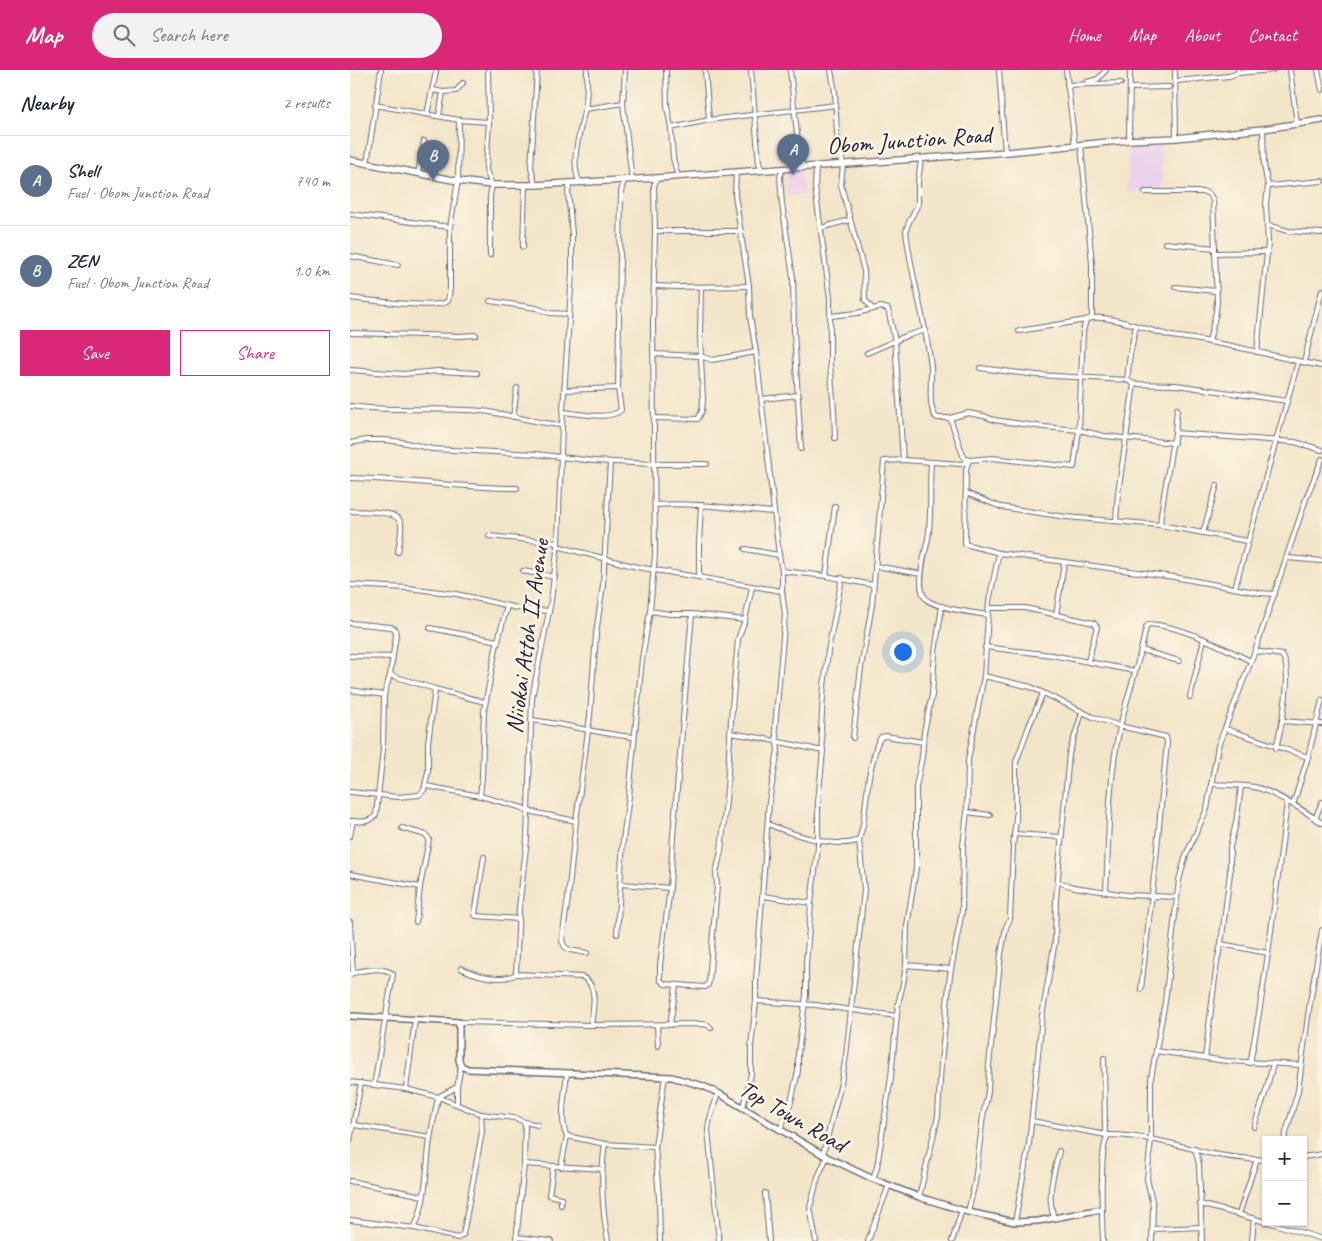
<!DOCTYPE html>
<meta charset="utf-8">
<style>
body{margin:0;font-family:Caveat,sans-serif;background:#f2f2f3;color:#1f2937}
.controls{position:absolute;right:15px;bottom:15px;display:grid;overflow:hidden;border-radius:0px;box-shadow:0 1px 4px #0004}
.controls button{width:45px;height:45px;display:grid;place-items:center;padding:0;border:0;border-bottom:1px solid #e0e1e3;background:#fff;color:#1f2937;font:25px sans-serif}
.you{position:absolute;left:552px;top:581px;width:18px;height:18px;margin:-12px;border:4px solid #fff;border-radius:50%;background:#1a73e8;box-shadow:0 0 0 8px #1a73e833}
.badge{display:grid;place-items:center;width:32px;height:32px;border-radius:50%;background:#db2777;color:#fff;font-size:16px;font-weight:700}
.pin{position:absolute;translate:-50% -41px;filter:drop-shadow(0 1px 2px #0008)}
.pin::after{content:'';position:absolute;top:26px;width:18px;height:15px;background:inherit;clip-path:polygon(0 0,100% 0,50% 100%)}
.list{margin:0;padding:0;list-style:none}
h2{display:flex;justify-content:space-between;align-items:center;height:65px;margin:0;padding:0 20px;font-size:21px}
h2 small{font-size:16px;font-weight:400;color:#747a83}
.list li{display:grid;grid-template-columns:32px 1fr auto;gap:15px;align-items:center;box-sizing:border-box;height:90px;padding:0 20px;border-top:1px solid #e0e1e3}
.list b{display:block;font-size:19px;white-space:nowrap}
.list p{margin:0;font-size:16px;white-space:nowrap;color:#747a83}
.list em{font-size:16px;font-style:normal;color:#747a83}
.actions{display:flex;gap:10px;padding:15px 20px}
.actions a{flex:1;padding:11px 0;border:1px solid #db2777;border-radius:0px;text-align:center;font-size:18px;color:#db2777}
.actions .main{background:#db2777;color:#fff}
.icon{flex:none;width:28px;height:28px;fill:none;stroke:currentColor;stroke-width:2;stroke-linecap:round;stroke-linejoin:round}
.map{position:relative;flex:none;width:972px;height:1171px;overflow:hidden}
header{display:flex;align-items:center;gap:30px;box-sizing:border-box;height:70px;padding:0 25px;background:#db2777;color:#fff}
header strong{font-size:24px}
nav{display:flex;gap:28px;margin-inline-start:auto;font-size:18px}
.search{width:350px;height:45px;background:#f2f2f3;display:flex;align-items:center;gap:12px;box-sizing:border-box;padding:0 18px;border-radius:28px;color:#747a83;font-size:19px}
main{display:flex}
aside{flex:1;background:#fff}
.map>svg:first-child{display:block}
</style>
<header>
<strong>Map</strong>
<div class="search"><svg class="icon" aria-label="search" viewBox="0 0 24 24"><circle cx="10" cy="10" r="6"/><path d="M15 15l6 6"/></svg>Search here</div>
<nav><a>Home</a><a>Map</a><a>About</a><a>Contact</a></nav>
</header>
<main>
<aside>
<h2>Nearby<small>2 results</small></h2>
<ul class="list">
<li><span class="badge" style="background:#5c6f8a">A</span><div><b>Shell</b><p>Fuel · Obom Junction Road</p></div><em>740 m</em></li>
<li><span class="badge" style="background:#5c6f8a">B</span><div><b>ZEN</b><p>Fuel · Obom Junction Road</p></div><em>1.0 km</em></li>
</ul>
<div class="actions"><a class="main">Save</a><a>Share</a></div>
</aside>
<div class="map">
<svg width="972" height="1171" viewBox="0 0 972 1171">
<rect width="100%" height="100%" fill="#fcf5e5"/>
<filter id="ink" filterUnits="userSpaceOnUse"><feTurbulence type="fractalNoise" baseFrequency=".02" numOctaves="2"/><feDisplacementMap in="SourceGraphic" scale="10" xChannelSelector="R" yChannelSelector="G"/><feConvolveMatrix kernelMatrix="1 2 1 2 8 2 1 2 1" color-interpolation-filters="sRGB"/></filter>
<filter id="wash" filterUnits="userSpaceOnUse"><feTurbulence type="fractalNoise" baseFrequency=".0096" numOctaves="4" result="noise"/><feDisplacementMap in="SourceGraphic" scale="20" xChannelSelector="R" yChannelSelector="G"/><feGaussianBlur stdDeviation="1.12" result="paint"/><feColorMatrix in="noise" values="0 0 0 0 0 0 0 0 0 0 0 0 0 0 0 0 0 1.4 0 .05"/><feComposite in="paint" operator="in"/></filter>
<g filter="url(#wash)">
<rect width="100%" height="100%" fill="#f3e5c9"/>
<g fill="#ebd1eb">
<path d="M811,72L812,119L777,121L779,73Z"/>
<path d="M450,98L454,126H436L435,99Z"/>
</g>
</g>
<g filter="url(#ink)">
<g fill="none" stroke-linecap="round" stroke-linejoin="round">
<g stroke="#6b666d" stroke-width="6">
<g id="minor">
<path d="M138,0L139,52L136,100L142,115L140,126V185"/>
<path d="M275,0L273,33L282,110"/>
<path d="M316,0L317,36L321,58L323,88L328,107"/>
<path d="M355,0L359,50"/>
<path d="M401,0L409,93L412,100"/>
<path d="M440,0L449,82L453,96"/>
<path d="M481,0L485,22L487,64L493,94L491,115L514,201L515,230L523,239L531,237L538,239L545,271L553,390"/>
<path d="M649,0L654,70L655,80L658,82"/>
<path d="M716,0L725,76"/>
<path d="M825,0L826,68"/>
<path d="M940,0L947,54"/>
<path d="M968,0L972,20"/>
<path d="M888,3L923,0"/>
<path d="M826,11L879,6L888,3V0"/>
<path d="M737,12L748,9L756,0"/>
<path d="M717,15L771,13"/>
<path d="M780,18L819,17"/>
<path d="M83,20L93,22L106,21L113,13"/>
<path d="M25,35L109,50L139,52"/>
<path d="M235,39L273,33"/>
<path d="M77,44L86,2"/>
<path d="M89,46L93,22"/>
<path d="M321,58L359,50L486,35"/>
<path d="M779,70L780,0"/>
<path d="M731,75L742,194V247"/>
<path d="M571,89L568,112V134L558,154L556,161C561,207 576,251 581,297C582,309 577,340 587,348H600L614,388L619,390"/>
<path d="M17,94L31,0"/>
<path d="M466,96L465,117L480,228V293L484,341L485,368"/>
<path d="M433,99L430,106L432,134L443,207L444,261L451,379"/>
<path d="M386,102L385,125L399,216L400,246L406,282L429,485L432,501V521L435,545L425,657L428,680L419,732L406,911V931L401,977V1004L393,1037"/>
<path d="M68,104L74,71"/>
<path d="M307,108L304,116L305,161L303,253L305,484L300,541L320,544H342L323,766L320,818L310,895V910L315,914L355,917L358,915L359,911L367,816L366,803L371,781L377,720L381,650L388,569L395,550L402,517"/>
<path d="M220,113L218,122L222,164V202L212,355L208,473L201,531L182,628L177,769L169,838L166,904L232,907C249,914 243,940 241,955"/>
<path d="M230,113C218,90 233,55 236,32C237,21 237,10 237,0"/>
<path d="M185,115L181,97L187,0"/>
<path d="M918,116L972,111"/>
<path d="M795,122H855L860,125L863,130L867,231L866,242L859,272"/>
<path d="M0,144L100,157"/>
<path d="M917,155L938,161L972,163"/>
<path d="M471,158L499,150"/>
<path d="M305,161H391"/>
<path d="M815,173L865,178"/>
<path d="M173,177L175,115"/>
<path d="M865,183L918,182"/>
<path d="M0,186L48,195"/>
<path d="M304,216L328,217L399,216"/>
<path d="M825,217L866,221"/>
<path d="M0,228C17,230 88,240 98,231L100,218V157L108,111L109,50"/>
<path d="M140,231L186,238L200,243L219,244"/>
<path d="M481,246L507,243L523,239"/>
<path d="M669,261L736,250C754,241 801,262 822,266C834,268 847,269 860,272C897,278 934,289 972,296"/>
<path d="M0,263L109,266L126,265"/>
<path d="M907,282L918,173L916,134L918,116L914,95L913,59"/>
<path d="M517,283L556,266L576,260"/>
<path d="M304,284L350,286L362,290L406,282"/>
<path d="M954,292L972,220"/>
<path d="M630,298L687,305L777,310L784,314L826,315L937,331"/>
<path d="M0,300L53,304L88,301L127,303"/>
<path d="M777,310L780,284L786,256"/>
<path d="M214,320L268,318"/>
<path d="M412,329L449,325"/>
<path d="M0,336C43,342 88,337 132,341C159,344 185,353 212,355"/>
<path d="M213,342C227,343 260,351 271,340L268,318L271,122L274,110"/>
<path d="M163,347L167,318"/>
<path d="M304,348L348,349L352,341L353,330L350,267L351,217"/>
<path d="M600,348L618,343L634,346L644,350L694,357L729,360L754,366L824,373"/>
<path d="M825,363L827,339"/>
<path d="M0,373L17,370H35L52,372L82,379L186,384L244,391L304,394H357"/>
<path d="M619,390L616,400L615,474L649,483L824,507L910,523L925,524"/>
<path d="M581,393C579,418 582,444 578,469C575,482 565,518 576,529C584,538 625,543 638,545"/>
<path d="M0,408C56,409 111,418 167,418"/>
<path d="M616,423L651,437L716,447L810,455L897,471"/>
<path d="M305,435C345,432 384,439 424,442"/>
<path d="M0,441C12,442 49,439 51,454C52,463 49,474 48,482"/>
<path d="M766,451L768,423L784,314"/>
<path d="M810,455C812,430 818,406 821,381C822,375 824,370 825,363L945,372L972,380"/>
<path d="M853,463L867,415"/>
<path d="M139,466L208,473"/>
<path d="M207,476L287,497L432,521"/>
<path d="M395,479L429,485"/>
<path d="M937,488L972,491"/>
<path d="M526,496L571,504"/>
<path d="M173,501L205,507"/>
<path d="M432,501L476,506L523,515"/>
<path d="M349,506V474L351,435"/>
<path d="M476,506L485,436"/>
<path d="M0,515L58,518L107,524L167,538L199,541"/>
<path d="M885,518L948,292"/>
<path d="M639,538H675L744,553L747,557L738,591"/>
<path d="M342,544L395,550"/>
<path d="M706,545L714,493"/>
<path d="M0,553L41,557L45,559L46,565L40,605L34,625L33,680L26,745C19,754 10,751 0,751"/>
<path d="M80,558L148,571"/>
<path d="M635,577L702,585L785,601"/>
<path d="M791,580L829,591"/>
<path d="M905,581L932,585C944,601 931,658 926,678"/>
<path d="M0,586L43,587"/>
<path d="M634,606L681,617L743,647L770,656L816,667L817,672L806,789L791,919"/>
<path d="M85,619L135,632"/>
<path d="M0,620L34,625"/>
<path d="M840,627L854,569"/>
<path d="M181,650C216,654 249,664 284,667"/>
<path d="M932,651L972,654"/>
<path d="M876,659L958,687"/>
<path d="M380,663C412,667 442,675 473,681"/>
<path d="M503,668L511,597L522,535L534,391L553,390L612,394L619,390L642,388L724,397L729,360L733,261L736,250"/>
<path d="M861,714C875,715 890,715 904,717C923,721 956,742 972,753"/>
<path d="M76,716L130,726L173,738L178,741L226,751"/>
<path d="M0,722L48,727L69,725L74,720L78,702V673L85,619L40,605"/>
<path d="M130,726L132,707L134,641L146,578L157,536"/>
<path d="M943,735L958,687L972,630"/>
<path d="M617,742L640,745"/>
<path d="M965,749L972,732"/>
<path d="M418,754C439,763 487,780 509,770"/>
<path d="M52,758L76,765L79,769L70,817L66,852"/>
<path d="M664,764L712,767"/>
<path d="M0,766L3,751"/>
<path d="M134,787L125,844L126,846L169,849"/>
<path d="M0,804L70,817"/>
<path d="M708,812L724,817L777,825L826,827"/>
<path d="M271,814L320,818"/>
<path d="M756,821C759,766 758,711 770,657C778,623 790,591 796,557L799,554C835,557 869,576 901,591"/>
<path d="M413,826L461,833"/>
<path d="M0,852L3,903"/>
<path d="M267,864L273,770L279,726L292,589L300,541"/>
<path d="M871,874L918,883"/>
<path d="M237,883L220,880L215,877L212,871L213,862L218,828L226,751L240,646L246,564L253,515L260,392"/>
<path d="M556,895L601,899"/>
<path d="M111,898C124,905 152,913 166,904"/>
<path d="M0,904C11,900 34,896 43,904L24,1015"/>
<path d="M406,931L465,935L547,946"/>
<path d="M109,952L241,955L353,954L358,955L361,958"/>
<path d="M307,955L308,976"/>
<path d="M320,955L326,916"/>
<path d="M806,981L876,991L951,995"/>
<path d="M754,988L755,1065"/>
<path d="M855,988L867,892L871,874L880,803V777L886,753L891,717"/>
<path d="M900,993C917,907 926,819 937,733"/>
<path d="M217,1004C215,1018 209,1055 217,1066L255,1074L305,1077"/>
<path d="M0,1012L56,1019L88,1027L107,1017"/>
<path d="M56,1019L65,950"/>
<path d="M368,1023L359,1052L358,1060L369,1171"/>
<path d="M107,1034V1017L111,996"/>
<path d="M682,1051L756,1065"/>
<path d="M175,1052L188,1055"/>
<path d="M4,1055L80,1067"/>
<path d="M904,1057L916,1021L923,994"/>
<path d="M430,1060L441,1032L448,1001V983L456,925V894L461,833L468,777V732L473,681L471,659L473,626L478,581L492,508"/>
<path d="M934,1070L948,1021L959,939L972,860"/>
<path d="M0,1071L11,1013"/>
<path d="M255,1074C250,1107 252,1139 258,1171"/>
<path d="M845,1079L849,1094L852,1171"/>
<path d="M473,1084L491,1013L496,986L514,820L509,770L513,755L519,706L527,674L531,667L536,666L573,672"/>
<path d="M953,1087L972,1084"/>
<path d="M174,1094L252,1099"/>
<path d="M203,1096L199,1125L211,1128V1135"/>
<path d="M211,1097L217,1066"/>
<path d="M523,1109L527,1097L541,1007L548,934L553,914L556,895L557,856L566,798V717L572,687L574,662L582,625L585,582L592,536"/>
<path d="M0,1111L73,1126"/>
<path d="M415,1123L419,1171"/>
<path d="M569,1127L588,1046L591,993L600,905L612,841L613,776L617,742L618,690L634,606L639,531L649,483"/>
<path d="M850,1134L916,1152"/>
<path d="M618,1142L625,1112L633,1046L638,1022L639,995L651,884L656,857L660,849L663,776L666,749V692L679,656L693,623"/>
<path d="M889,1144L907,1089"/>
<path d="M704,1148C696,1123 704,1105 709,1081"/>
<path d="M0,1150L64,1158L108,1168L113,1165L132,1062L131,1044"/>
<path d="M665,1152L679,1074L692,946L705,871L706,829L719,684L732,643"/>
<path d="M918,1152L972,1169"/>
<path d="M64,1158C77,1134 76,1096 80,1069C82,1055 86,1041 88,1027L131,1044L164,1048L175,1052L174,1094L166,1171"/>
<path d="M803,1159L852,1157"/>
<path d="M166,1167L201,1171"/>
<path d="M310,1171L309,1128L305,1077L315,1006"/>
<path d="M466,1171L460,1137L468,1107L477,1087"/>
<path d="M518,1171L539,1115"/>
<path d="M602,1171L612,1140"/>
<path d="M753,1171C752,1152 749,1077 758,1065C792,1065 825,1074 858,1083C876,1087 897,1089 916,1090"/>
<path d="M802,1171L803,1135L797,1109L801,1069V1008L815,932L829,810L836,785L857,739L868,676L905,581L957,426L972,389"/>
<path d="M902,1171L904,1148"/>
</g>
</g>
<g stroke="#6b666d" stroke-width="8">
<path id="tertiary" d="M0,946L109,952V990L111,996L118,999L322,1007L353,1016L368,1023L477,1087L523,1109L569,1127L618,1142L665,1152L688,1151L752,1139"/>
</g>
<g stroke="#6b666d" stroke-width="8">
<path id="secondary" d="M0,90L108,111L142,115H185L307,108L658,82L779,70L826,68L913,59L972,50"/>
</g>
<use href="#minor" stroke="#fff" stroke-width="4"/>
<use href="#tertiary" stroke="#fff" stroke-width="5"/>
<use href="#secondary" stroke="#fff" stroke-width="5.5"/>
</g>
</g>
<g text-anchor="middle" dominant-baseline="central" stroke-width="5" stroke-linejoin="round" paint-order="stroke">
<g font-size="24" fill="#22223b" stroke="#fcf5e5">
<text transform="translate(559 70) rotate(-4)">Obom Junction Road</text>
<text transform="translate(177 566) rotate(-82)">Niiokai Attoh II Avenue</text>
<text transform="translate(443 1046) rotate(30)">Top Town Road</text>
</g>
</g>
</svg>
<div class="controls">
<button>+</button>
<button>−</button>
</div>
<div class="you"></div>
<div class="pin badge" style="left:443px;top:105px;background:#5c6f8a">A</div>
<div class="pin badge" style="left:83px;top:111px;background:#5c6f8a">B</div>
</div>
</main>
